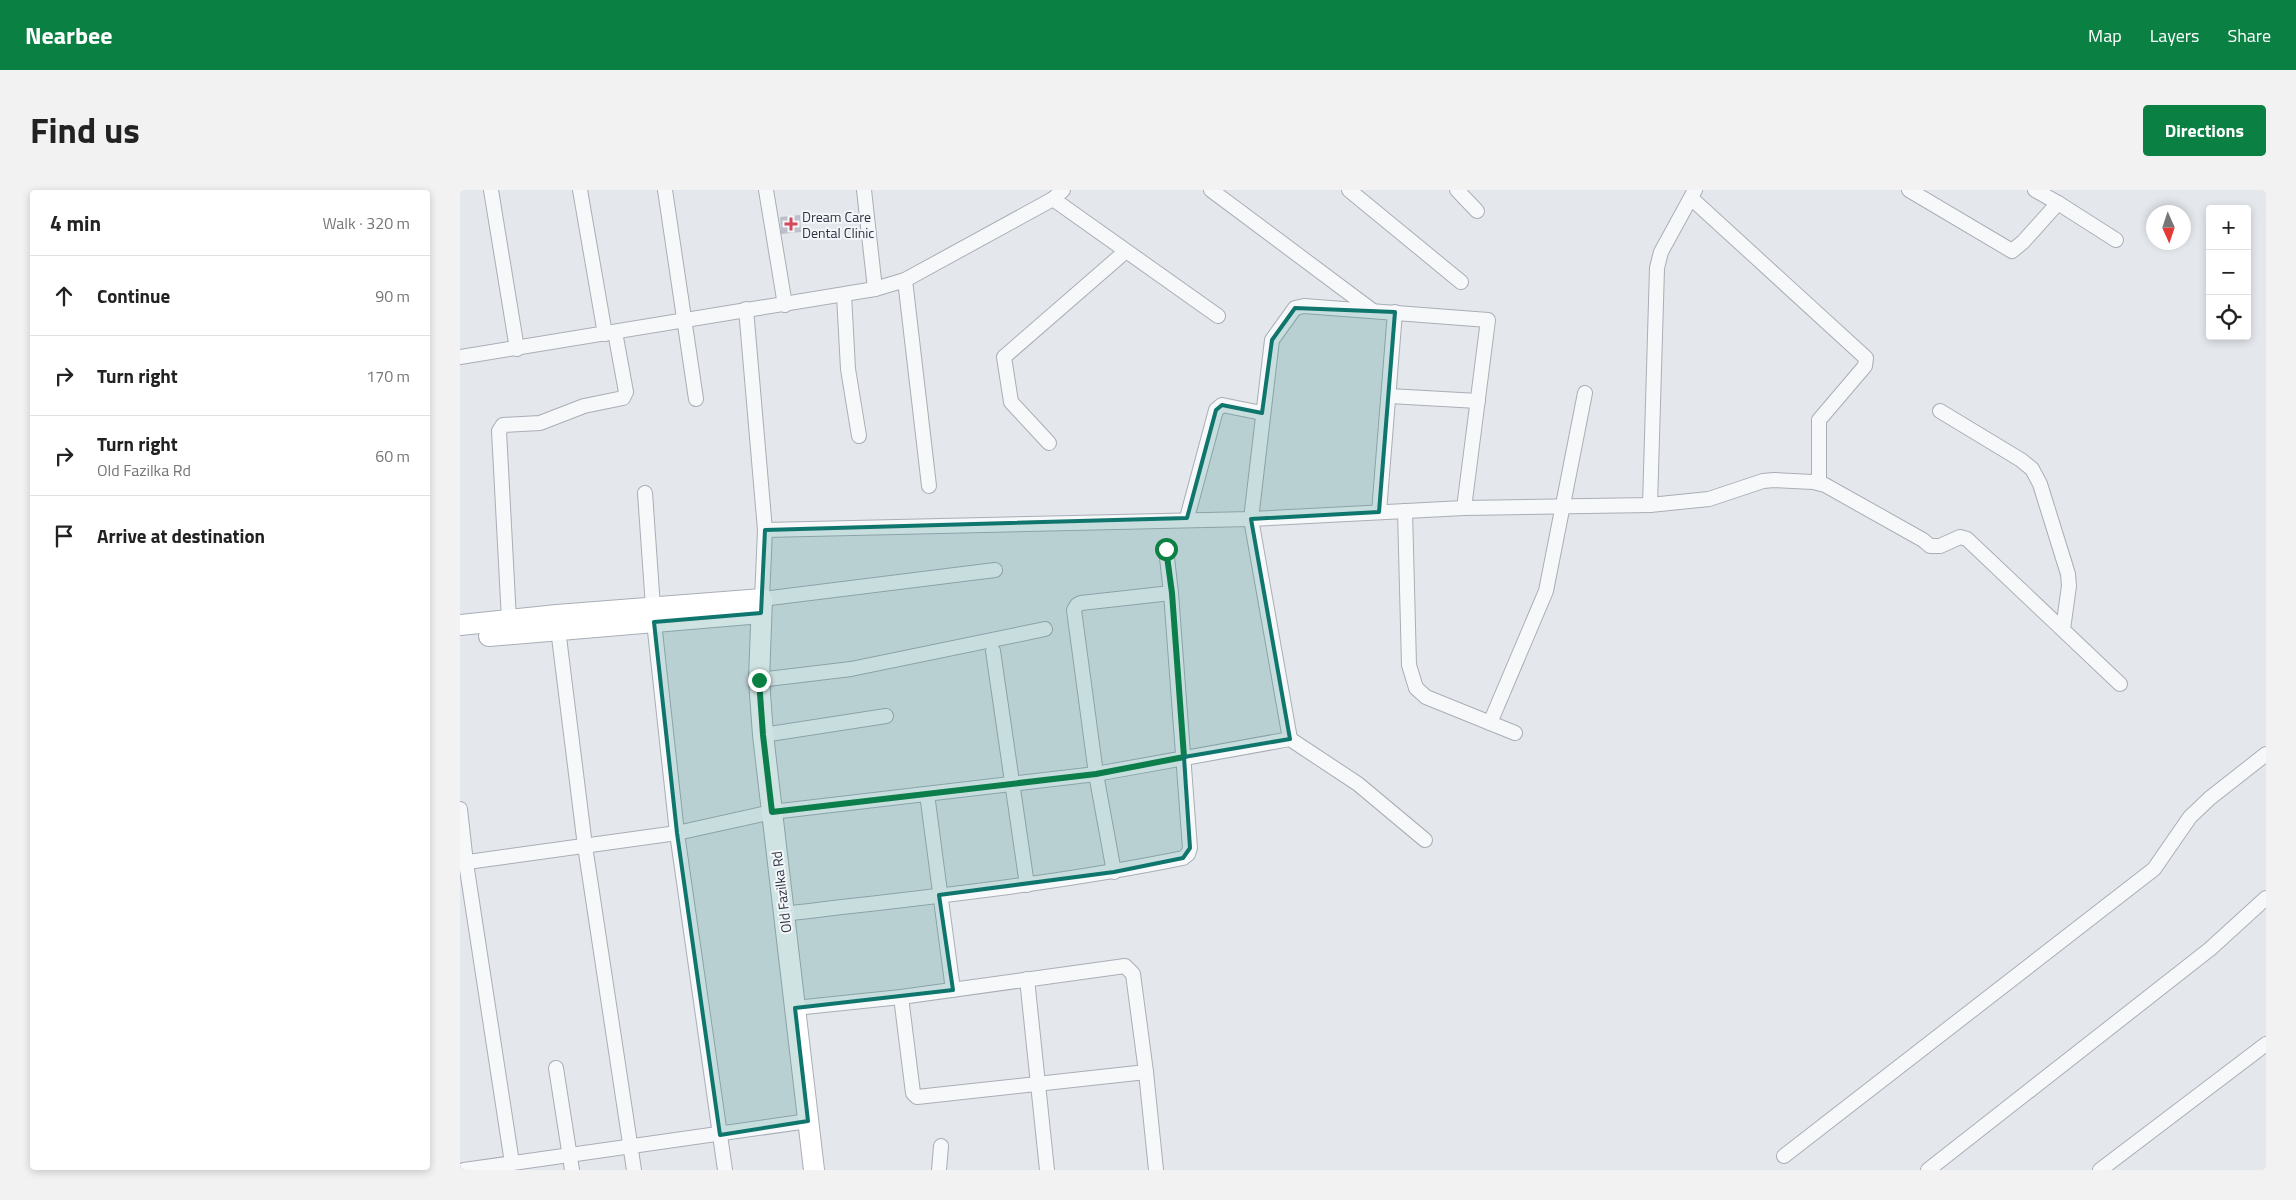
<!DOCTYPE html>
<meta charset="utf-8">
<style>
body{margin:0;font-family:"Titillium Web",sans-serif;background:#f2f2f2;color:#222}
.controls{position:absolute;right:15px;top:15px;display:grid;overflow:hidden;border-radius:5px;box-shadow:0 2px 8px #0003}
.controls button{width:45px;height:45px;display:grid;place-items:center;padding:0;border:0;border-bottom:1px solid #e0e0e0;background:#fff;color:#222;font:25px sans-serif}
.compass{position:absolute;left:1686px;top:15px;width:45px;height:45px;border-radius:50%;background:#fff;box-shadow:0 2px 8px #0003;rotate:177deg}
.stop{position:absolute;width:15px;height:15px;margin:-11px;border:4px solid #0b8043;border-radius:50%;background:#fff}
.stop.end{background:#0b8043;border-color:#fff;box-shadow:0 1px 5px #0008}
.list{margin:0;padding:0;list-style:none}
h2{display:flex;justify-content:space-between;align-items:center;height:65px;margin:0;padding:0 20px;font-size:21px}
h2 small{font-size:16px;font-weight:400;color:#767676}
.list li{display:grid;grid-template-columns:32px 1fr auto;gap:15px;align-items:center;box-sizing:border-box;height:80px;padding:0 20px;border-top:1px solid #e0e0e0}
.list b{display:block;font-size:19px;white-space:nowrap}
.list p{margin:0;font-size:16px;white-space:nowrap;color:#767676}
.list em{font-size:16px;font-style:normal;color:#767676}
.icon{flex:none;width:28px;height:28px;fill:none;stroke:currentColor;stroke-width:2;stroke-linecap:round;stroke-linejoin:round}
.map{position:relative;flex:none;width:1806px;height:980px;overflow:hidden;border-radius:5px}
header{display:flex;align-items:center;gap:30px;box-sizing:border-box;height:70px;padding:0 25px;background:#0b8043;color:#fff}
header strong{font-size:24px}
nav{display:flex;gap:28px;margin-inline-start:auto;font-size:18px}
.intro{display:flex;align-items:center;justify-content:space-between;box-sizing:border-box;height:120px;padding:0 30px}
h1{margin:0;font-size:35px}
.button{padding:12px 22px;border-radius:5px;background:#0b8043;color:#fff;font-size:18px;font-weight:700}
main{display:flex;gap:30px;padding:0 30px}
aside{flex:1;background:#fff;border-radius:5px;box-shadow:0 2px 8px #0003}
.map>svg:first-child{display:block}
</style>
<header>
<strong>Nearbee</strong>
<nav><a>Map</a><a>Layers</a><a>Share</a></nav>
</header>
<div class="intro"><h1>Find us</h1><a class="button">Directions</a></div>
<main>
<aside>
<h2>4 min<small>Walk · 320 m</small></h2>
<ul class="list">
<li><svg class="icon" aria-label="ahead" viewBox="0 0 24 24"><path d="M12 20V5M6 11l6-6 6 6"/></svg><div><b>Continue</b></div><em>90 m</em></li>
<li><svg class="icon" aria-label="right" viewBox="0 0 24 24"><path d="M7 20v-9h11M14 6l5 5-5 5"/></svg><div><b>Turn right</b></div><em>170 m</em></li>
<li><svg class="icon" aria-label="right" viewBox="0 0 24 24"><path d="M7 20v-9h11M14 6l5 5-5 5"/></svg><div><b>Turn right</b><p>Old Fazilka Rd</p></div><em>60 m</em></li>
<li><svg class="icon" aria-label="arrive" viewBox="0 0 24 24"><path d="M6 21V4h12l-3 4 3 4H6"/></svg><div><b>Arrive at destination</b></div></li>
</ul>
</aside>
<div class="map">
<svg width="1806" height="980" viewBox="0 0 1806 980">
<rect width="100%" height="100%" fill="#e4e7ec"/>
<path fill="#bbc0ca" d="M340,25L341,42L321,44L320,27Z"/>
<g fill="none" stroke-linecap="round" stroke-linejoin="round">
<g stroke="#a9aeb7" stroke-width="16">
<g id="minor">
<path d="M31,0L57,159"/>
<path d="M120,0L145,144"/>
<path d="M205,0L236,209"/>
<path d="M306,0L325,115"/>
<path d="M404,0L415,99"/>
<path d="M751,0L913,121"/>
<path d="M889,0L1001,92"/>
<path d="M997,0L1017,21"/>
<path d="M1449,0L1552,61L1563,52L1598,13L1575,0"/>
<path d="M1231,8L1406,168L1405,176L1359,230V293"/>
<path d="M593,9L758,126"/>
<path d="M1598,13L1656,50"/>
<path d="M445,90L469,296"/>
<path d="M384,105L388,179L399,246"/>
<path d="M286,119L305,340L302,409L535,380"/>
<path d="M0,167L415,99L445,90L593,9L603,0"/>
<path d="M929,206L1018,211"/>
<path d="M1480,221L1561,270L1572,279L1580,294L1608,384L1609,396L1603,439"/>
<path d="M589,253L551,212L544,167L666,61"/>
<path d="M185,303L193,417"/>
<path d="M1190,315L1197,78L1201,62L1235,0"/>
<path d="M945,321L949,475L956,498L966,507L1055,543"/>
<path d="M919,322L935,122"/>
<path d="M727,328L756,220L762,215L802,223"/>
<path d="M305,340L791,329L1004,318L1190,315L1249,309L1303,291L1314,290L1353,292L1365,295L1463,350L1470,356H1480L1500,347L1507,349L1660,494"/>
<path d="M49,430L39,241L43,235L80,233L124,216L163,208L166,202L155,142"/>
<path d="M194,432L217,643L265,980"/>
<path d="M98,439L125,656L174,980"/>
<path d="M533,461L567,695"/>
<path d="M299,490L391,479L585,439"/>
<path d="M1030,533L1086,401L1125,203"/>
<path d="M303,545L426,526"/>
<path d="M830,549L791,329L812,150L835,118L844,116L1028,130L1004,318"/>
<path d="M467,604L493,800"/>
<path d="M0,619L6,673L52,973"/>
<path d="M0,673L217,643L312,622L636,584L830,549L898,594L965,650"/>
<path d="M654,682L636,584L614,420L617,415L621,413L711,403"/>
<path d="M324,724C457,708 591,695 723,668L728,664L730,658L711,403L706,359"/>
<path d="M567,789L587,980"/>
<path d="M441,807L453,903L457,907L686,882"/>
<path d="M335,818L441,807L665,776L673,784L686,882L696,980"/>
<path d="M96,878L112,980"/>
<path d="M1324,966L1694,679L1730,627L1750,608L1806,564"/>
<path d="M4,980L348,931"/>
<path d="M479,980L481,956"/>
<path d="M1468,980L1750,759L1806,708"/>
<path d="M1640,980L1806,854"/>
</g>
</g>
<g stroke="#a9aeb7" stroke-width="22">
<g id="secondary">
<path d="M0,435L97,425L302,409L299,490L303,545L354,980"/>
<path d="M29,446L301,423"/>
</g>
</g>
<use href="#minor" stroke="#f7f8fa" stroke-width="14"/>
<use href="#secondary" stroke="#fff" stroke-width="20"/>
</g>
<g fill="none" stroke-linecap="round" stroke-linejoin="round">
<path stroke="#0b8043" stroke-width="6" d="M299,490L303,545L312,622L636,584L724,567L712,403L706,359"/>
</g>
<path fill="#0f766e" fill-opacity="0.2" stroke="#0f766e" stroke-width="4" stroke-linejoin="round" d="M835,118L935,122L919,322L791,329L830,549L724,567L730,658L723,668L654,682L479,705L493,800L335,818L348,931L260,945L217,643L194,432L301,423L305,340L727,328L756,220L762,215L802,223L812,150Z"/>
<path fill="#d1495b" stroke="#f4f6f9" stroke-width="2" d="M328.5 26.5h5v5h5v5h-5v5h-5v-5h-5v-5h5z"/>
<g text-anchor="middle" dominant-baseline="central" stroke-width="4" stroke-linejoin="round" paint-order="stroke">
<g font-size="14" fill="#2b3445" stroke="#f4f6f9" text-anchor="start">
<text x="342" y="26">Dream Care<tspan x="342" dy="16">Dental Clinic</tspan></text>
</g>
<g font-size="14" fill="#2b3445" stroke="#f4f6f9">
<text transform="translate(321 702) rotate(-97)">Old Fazilka Rd</text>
</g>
</g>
</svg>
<div class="controls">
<button>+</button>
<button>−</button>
<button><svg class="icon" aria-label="locate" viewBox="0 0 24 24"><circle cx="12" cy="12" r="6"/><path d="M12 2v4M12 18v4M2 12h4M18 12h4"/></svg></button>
</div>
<svg class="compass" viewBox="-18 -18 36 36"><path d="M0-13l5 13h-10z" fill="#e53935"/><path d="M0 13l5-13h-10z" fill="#767676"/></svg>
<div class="stop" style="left:706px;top:359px"></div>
<div class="stop end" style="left:299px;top:490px"></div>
</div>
</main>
